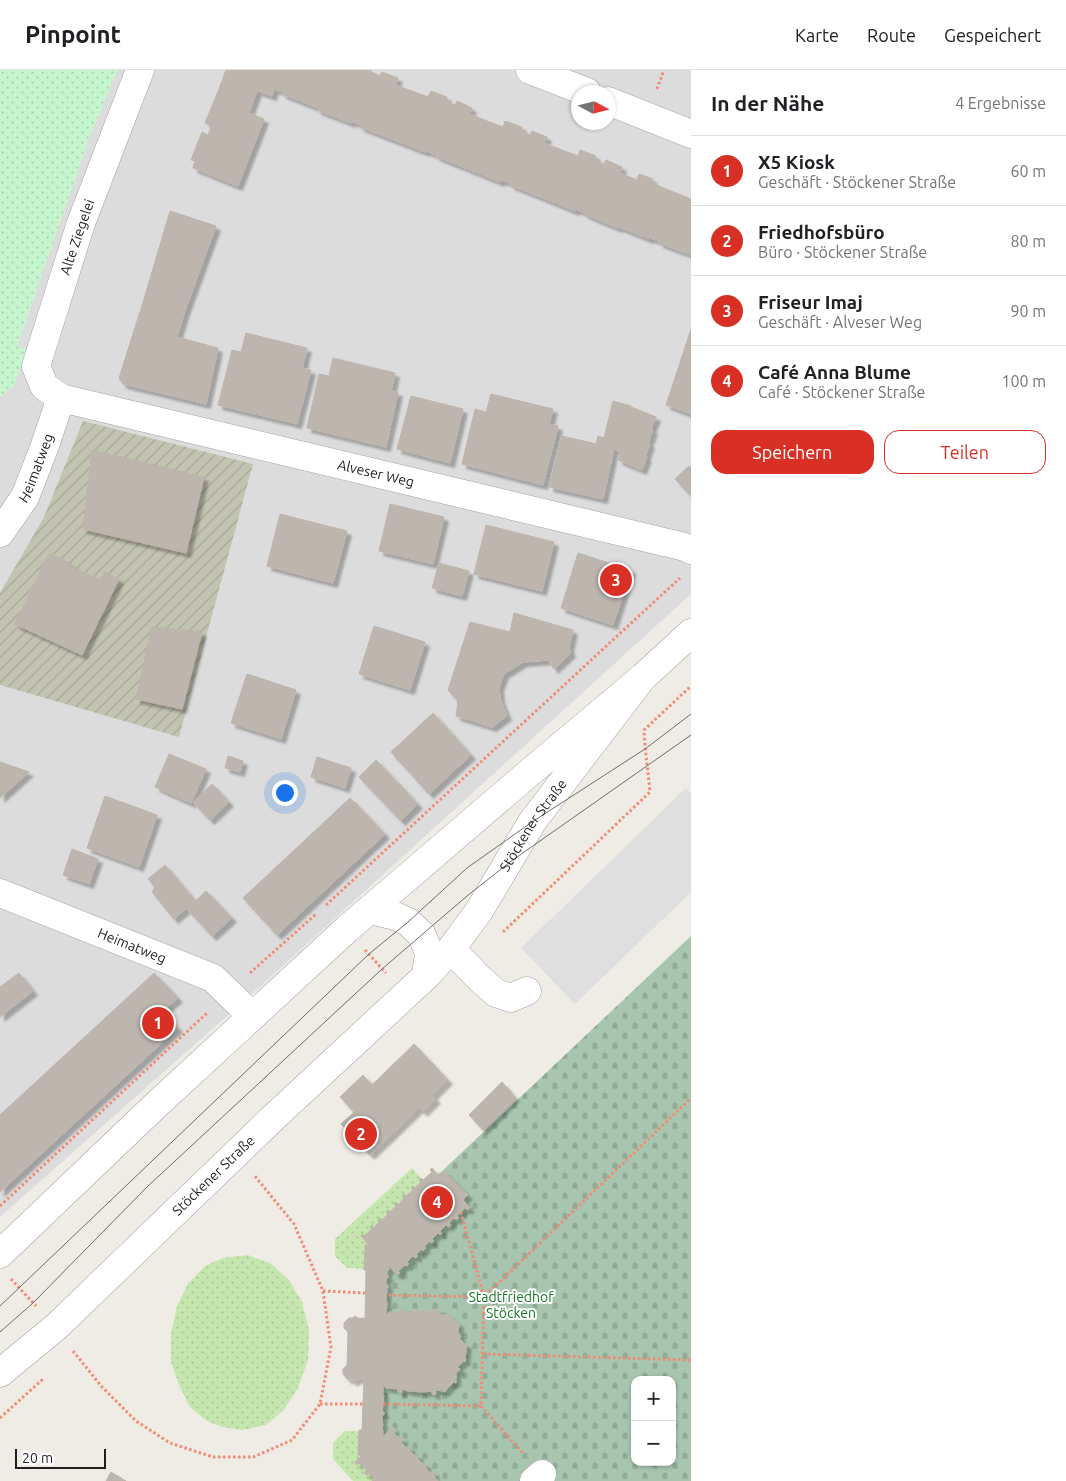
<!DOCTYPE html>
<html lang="de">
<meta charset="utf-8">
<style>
body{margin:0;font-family:Ubuntu,sans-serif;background:#f6f6f6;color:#202124}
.controls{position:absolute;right:15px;bottom:15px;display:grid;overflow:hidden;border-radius:10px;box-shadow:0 1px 4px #0004}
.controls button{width:45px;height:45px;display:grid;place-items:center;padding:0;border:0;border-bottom:1px solid #e0e0e0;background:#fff;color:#202124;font:25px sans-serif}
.compass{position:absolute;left:571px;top:15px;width:45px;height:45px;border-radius:50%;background:#fff;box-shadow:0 1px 4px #0004;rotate:97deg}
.scale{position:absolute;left:15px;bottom:12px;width:91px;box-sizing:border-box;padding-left:5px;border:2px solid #1f1f1f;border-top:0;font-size:14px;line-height:18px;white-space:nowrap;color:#1f1f1f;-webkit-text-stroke:4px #fff;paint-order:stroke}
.you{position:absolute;left:284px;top:722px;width:18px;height:18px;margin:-12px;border:4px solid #fff;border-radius:50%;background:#1a73e8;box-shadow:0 0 0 8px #1a73e833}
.badge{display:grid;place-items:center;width:32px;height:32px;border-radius:50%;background:#d93025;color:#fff;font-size:16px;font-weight:700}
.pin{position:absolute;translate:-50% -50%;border:2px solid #fff;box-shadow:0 1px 5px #0006}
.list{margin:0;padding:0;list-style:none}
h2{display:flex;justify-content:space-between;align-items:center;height:65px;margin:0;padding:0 20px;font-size:21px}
h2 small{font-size:16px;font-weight:400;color:#757577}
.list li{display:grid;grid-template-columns:32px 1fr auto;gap:15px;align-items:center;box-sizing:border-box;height:70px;padding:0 20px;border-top:1px solid #e0e0e0}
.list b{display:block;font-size:19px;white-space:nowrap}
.list p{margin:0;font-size:16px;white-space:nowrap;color:#757577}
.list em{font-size:16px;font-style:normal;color:#757577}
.actions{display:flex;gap:10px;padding:15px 20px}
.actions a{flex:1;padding:11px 0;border:1px solid #d93025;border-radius:15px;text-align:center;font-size:18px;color:#d93025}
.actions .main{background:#d93025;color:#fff}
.map{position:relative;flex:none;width:691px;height:1411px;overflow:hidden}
header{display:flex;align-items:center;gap:30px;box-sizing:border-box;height:70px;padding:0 25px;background:#fff;border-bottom:1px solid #e0e0e0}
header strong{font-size:24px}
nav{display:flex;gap:28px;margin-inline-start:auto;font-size:18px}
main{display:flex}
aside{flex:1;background:#fff}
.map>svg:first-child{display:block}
</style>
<header>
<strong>Pinpoint</strong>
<nav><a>Karte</a><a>Route</a><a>Gespeichert</a></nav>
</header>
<main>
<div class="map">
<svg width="691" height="1411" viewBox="0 0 691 1411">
<defs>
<pattern id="construction-furrows" width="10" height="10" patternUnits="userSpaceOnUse" patternTransform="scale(1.25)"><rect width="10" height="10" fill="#c2c3b1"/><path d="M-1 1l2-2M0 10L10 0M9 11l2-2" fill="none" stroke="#a6a798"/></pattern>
<pattern id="grass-dots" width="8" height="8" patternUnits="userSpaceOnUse" patternTransform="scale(1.25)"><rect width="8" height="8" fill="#c6e6af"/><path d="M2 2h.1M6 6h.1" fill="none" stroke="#aac596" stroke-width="1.8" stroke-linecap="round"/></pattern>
<pattern id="cemetery-stones" width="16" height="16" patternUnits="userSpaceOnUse" patternTransform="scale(1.25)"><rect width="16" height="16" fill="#a8c6af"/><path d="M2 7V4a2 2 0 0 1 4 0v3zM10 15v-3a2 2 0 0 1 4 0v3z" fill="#90aa96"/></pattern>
<pattern id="park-dots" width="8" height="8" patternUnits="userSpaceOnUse" patternTransform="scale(1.25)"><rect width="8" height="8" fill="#c5f6cd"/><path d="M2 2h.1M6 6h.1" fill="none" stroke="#a9d2b0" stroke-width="1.8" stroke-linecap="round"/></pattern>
<filter id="shadow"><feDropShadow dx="4.5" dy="4.5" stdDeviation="1" flood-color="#0004"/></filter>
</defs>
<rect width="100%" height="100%" fill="#efece5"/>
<path fill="#dddcdc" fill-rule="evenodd" d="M117,0H691V524L264,913L0,1147V326L14,316L27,279L17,276L88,71ZM578,22H608V52H578Z"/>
<path fill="url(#construction-furrows)" d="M83,351L253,394L179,667L0,615V523L44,447Z"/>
<g fill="url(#grass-dots)">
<path d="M412,1098L423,1110L363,1168L369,1175H365L364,1199L347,1198L335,1186V1169Z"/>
<path d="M248,1185L270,1193L289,1210L302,1232L309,1260L308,1290L298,1318L284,1340L266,1355L243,1360L222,1357L207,1351L190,1337L179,1315L171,1292V1264L177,1236L188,1214L205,1196L223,1188Z"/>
<path d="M345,1361H359L358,1385H363L357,1391L376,1411H353L333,1389V1373Z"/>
</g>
<path fill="url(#cemetery-stones)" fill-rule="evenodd" d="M691,866V1411H386L362,1384L368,1171ZM635,1310H672V1392H635Z"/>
<path fill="url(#park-dots)" d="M0,0H117L88,71L17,276L27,279L14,316L0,326Z"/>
<path fill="#dfdfdf" d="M686,718L691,724V822L575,934L521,878Z"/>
<g fill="#bcb6af" stroke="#bfb4a9" filter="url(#shadow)">
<path d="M226,0H333L318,38L282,24L283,22L274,19L272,26L257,21L253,32L219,19Z"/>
<path d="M333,0H371V2L380,6L382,2L398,8L395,15L412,21L394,70L360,57L361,55L351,51V53L317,40Z"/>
<path d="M219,19L253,32L249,43L264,49L238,116L193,98L195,91L191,90L202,62L208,65L212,56L205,53Z"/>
<path d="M412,21L428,27L431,21L447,27L445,31L455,35L457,31L472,38L470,44L487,51L468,99L435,86L436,85L426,81L425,82L394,70Z"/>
<path d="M487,51L503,57L505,51L522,57L521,61L530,65L532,61L547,67L544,73L562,80L543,128L510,115V113L501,110L500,112L468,99Z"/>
<path d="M562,80L578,86L580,80L596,86L595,90L604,94L606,90L622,97L620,103L637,110L618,158L584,144L585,143L576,139L575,141L543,128Z"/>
<path d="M639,104L653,109L651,113L691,129V185L659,173V171L650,168L649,169L619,157Z"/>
<path d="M170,141L216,156L185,241L144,229Z"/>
<path d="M144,229L185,241L177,267L218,278L206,334L123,314L119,308Z"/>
<path d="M691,259V344L666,335Z"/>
<path d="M246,263L307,278L302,298L311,300L297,354L218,335L232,280L241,282Z"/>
<path d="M333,288L395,303L391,321L398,322L386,377L307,358L319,304L329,306Z"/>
<path d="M491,324L553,339L549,354L558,356L543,415L462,394L475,339L486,342Z"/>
<path d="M411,326L463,339L450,393L397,379Z"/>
<path d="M613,331L631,336L620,382L614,379V378L596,374L598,366L604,368Z"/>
<path d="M631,337L656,347L651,359L653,360L648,373L650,374L645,387H647L642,400L618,390L621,382H620Z"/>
<path d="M562,366L614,378L603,429L549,417Z"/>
<path d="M92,380L204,407L186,483L83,459Z"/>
<path d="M689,396L691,398V426L675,409Z"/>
<path d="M390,434L444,447L433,494L379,481Z"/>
<path d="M280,444L347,461L333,513L267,496Z"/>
<path d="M486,455L554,472L542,521L474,504Z"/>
<path d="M49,483L71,494L70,496L100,510L104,502L119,509L82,585L15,554Z"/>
<path d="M578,483L631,500L613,555L561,538Z"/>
<path d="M439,493L469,501L462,526L432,518Z"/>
<path d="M514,543L573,560L569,578L571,583L554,599L548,590L523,592L504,604L499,617L500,629L507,646L492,657L456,646L458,631L448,620L470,552L510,562Z"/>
<path d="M374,556L425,572L410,620L359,604Z"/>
<path d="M152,557L202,562L182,639L136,629Z"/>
<path d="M247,604L296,620L281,669L231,653Z"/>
<path d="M433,643L471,685L429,724L391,682Z"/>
<path d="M169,684L206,699L191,733L155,717Z"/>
<path d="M228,686L243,691L240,702L225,698Z"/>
<path d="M317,687L351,698L345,718L311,707Z"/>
<path d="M376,690L418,734L401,751L359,707Z"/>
<path d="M0,692L29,702L0,728Z"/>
<path d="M212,714L229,732L210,750L193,732Z"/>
<path d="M105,726L157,745L139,797L87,778Z"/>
<path d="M350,728L385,764L277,865L243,828Z"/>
<path d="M72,779L98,789L89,814L63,805Z"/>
<path d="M165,795L195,831L174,849L152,822L155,817L148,809Z"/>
<path d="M206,821L232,848L212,866L187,839Z"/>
<path d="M19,903L33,921L0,947V917Z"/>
<path d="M154,903L178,928L163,941L140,916Z"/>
<path d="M140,916L178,958L64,1063L26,1021Z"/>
<path d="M414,974L448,1010L432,1026L436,1029L423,1042L419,1038L370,1085L341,1054L354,1042L340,1027L363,1005L372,1015Z"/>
<path d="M502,1012L515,1027L483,1060L469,1045Z"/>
<path d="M26,1021L64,1063L0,1122V1045Z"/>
<path d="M432,1098L439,1106L444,1101L468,1125L463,1130L470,1138L467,1140L465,1138L457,1146L459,1148L456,1150L454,1148L449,1153L451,1155L449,1157L446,1155L440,1161L442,1163L440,1165L438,1163L432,1169L434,1171L431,1173L430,1171L424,1177L426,1178L423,1181L422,1179L416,1184L418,1186L415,1188L413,1186L407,1192L409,1194L407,1196L405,1195L398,1201L400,1203L397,1205L389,1196V1200H387V1205H388V1208H386V1215H388V1218H387L386,1232H387L386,1245L382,1249L365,1248L366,1200H364L365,1175H369L361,1166L362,1164L364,1166L372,1159L370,1157L372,1155L374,1158L379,1152L378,1150L380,1148L382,1150L388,1144L386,1142L388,1140L390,1142L396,1136L394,1134L396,1132L398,1135L404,1128L402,1126L404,1124L406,1126L413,1120L411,1118L413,1116L415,1118L421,1112L419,1110L421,1108L423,1110L432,1102L430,1100Z"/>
<path d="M403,1238L405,1243L411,1241H428L432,1244L435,1239L439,1240L437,1244L446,1245L447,1243L457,1253L459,1252L458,1265L460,1264L461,1267L459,1268L465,1274H467L465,1289H466L465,1292L464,1291L457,1297L460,1299L458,1302L456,1301V1313L454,1312L446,1320V1321L444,1322V1321L435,1320L436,1324L433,1325L431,1321L425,1322L408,1321L403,1319L401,1323L397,1321L399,1319L386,1318L380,1310L355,1309V1311H352V1309H347L343,1304V1299L347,1295L348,1262L344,1258V1253L349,1248H354V1246L357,1247V1248L382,1249L389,1242L401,1243L400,1240Z"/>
<path d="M364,1309L380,1310L383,1315V1325H384L382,1342H384V1345H382V1353H383L382,1360L383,1361V1366L393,1357L395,1359L392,1362L400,1369L402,1367L404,1369L401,1372L407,1378L410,1376L411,1378L409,1380L415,1386L417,1384L419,1386L417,1388L423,1394L425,1393L427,1395L425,1397L430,1403L433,1401L435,1403L433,1405L438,1411H372L375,1409L369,1403L367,1405L364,1403L367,1400L359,1393L357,1395L355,1392L363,1385H358L359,1360H362Z"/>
<path d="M111,1402L126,1411H106Z"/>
</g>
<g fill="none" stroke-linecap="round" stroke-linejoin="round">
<g stroke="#a3a3a3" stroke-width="29">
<g id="minor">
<path id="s1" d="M140,0L81,153L36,296L44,316L61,328L685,477L691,480"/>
<path d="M530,0L587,22"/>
<path d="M608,31L691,64"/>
<path id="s2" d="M0,463L25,427L44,378L61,328"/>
<path id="s3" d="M0,823L213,908L252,946"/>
<path d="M370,840L395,846L408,852L422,865L429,883L426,906"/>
<path d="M451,879L479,908L496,923L511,928L527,921"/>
<path d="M0,1184L156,1035L347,859L529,703L642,608L691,563"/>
<path id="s4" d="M0,1303L56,1257L274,1047L426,906L451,879L479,841L532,752L642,608"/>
<path d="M534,1411L542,1404"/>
</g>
</g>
<g stroke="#f08b75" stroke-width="3" stroke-dasharray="2.5 2.5" stroke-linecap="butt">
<path d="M657,19L664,0"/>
<path d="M326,835L680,508"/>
<path d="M503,862L650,722C648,701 645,681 644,660L691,616"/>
<path d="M365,880L386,903"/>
<path d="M250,903L316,844"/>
<path d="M0,1136L207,943"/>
<path d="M461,1142L484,1227L691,1028"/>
<path d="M11,1209L36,1236"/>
<path d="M323,1221L365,1223"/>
<path d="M73,1281L102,1317L136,1351L170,1373L213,1387H253L292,1370L320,1334L331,1277L323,1221L294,1154L254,1105"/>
<path d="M483,1284L691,1290"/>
<path d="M320,1334H363"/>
<path d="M383,1334L481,1336L484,1227L386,1225"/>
<path d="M481,1336L523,1383"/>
<path d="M0,1348L43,1309"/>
</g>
<use href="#minor" stroke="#fff" stroke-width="28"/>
<g stroke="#6d6d6d" stroke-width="1">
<path d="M0,1236L369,884L408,852L467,798L532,752L645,679L691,644"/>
<path d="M0,1262L33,1233L147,1117L382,899L467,826L510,792L691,665"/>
</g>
</g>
<g text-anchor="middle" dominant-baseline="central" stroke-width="4" stroke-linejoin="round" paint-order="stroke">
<g font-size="14" fill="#1f1f1f" stroke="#fff">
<text transform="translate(77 167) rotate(-71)">Alte Ziegelei</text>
<text stroke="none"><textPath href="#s2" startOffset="75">Heimatweg</textPath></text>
<text stroke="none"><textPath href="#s1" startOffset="680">Alveser Weg</textPath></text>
<text stroke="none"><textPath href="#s4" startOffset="768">Stöckener Straße</textPath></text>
<text stroke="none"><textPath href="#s3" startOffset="142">Heimatweg</textPath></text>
<text stroke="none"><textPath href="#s4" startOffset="291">Stöckener Straße</textPath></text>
</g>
<g font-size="14" fill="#137622" stroke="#fff">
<text x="511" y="1227">Stadtfriedhof<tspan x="511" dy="16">Stöcken</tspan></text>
</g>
</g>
</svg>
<div class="controls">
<button>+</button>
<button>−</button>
</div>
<svg class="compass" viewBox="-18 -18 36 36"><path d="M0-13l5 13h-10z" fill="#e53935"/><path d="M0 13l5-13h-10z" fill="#757577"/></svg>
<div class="scale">20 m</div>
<div class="you"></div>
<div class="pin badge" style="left:158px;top:953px">1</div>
<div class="pin badge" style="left:361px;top:1064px">2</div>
<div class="pin badge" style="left:616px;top:510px">3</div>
<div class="pin badge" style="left:437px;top:1132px">4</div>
</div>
<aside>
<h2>In der Nähe<small>4 Ergebnisse</small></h2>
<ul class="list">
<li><span class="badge">1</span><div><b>X5 Kiosk</b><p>Geschäft · Stöckener Straße</p></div><em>60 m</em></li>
<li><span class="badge">2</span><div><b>Friedhofsbüro</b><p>Büro · Stöckener Straße</p></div><em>80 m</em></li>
<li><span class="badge">3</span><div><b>Friseur Imaj</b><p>Geschäft · Alveser Weg</p></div><em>90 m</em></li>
<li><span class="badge">4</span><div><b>Café Anna Blume</b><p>Café · Stöckener Straße</p></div><em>100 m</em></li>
</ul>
<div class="actions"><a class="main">Speichern</a><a>Teilen</a></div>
</aside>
</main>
